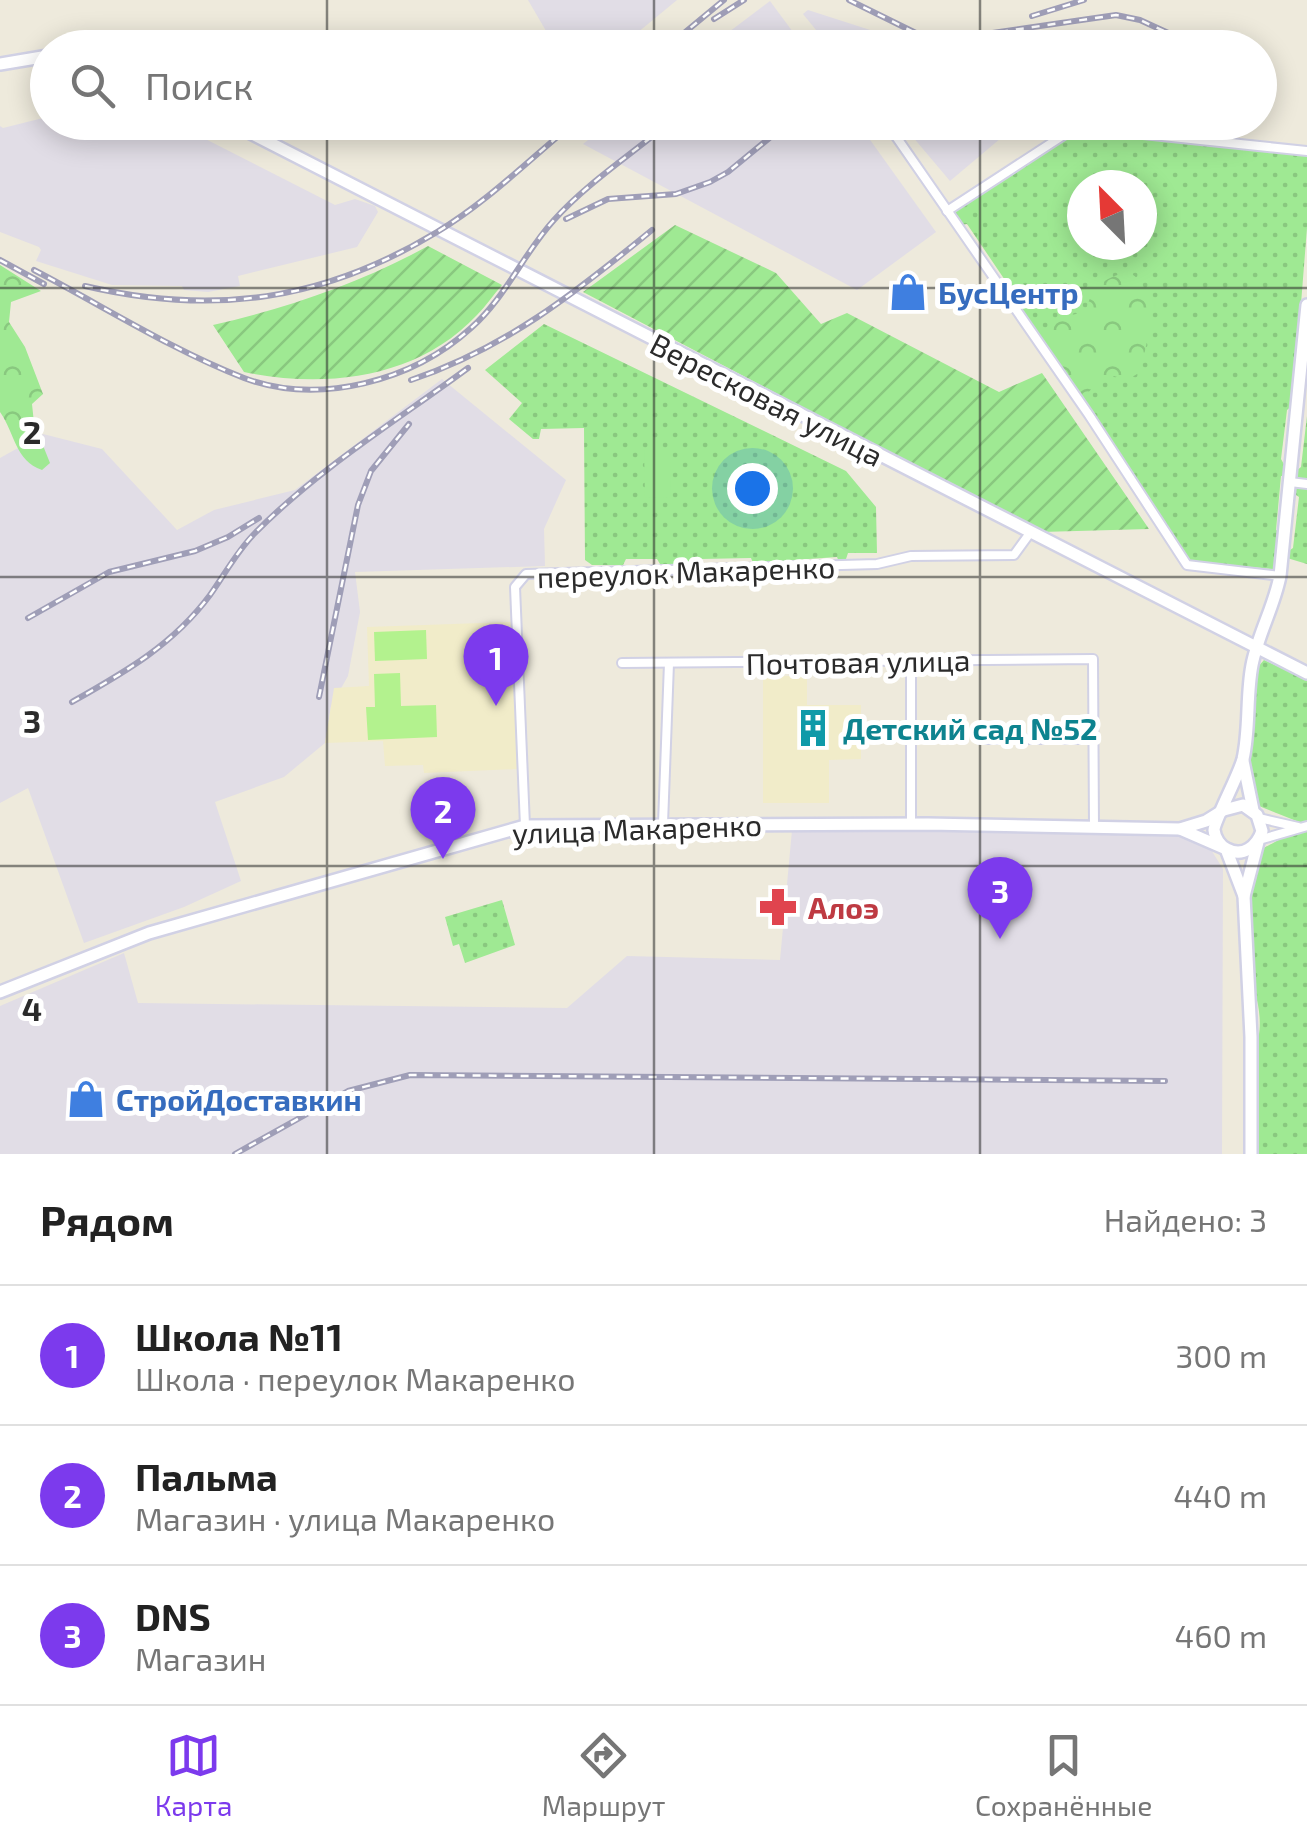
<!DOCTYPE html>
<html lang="ru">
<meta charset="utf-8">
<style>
body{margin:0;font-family:"Exo 2",sans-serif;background:#f6f6f6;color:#222}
.compass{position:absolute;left:1067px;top:170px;width:90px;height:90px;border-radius:50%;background:#fff;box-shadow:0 5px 25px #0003;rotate:336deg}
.you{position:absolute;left:752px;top:488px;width:35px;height:35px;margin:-25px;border:8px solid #fff;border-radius:50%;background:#1a73e8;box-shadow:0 0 0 15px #1a73e833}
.badge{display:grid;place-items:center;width:65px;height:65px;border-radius:50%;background:#7c3aed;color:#fff;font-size:32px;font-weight:700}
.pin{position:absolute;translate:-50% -82px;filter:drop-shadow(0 2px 5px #0008)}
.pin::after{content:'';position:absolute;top:52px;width:35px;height:30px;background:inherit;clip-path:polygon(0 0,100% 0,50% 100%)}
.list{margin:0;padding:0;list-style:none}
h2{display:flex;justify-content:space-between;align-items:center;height:130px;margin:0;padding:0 40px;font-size:42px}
h2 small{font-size:32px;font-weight:400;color:#767676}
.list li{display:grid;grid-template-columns:65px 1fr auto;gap:30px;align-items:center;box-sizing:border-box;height:140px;padding:0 40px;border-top:2px solid #e0e0e0}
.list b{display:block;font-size:38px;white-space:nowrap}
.list p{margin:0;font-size:32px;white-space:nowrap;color:#767676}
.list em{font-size:32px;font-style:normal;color:#767676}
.icon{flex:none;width:55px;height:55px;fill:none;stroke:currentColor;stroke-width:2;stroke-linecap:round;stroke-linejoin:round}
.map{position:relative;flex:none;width:1307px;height:1154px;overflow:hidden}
.search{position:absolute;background:#fff;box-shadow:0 5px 25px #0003;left:30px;right:30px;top:30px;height:110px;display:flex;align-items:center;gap:25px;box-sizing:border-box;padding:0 35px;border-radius:55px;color:#767676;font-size:38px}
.sheet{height:550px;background:#fff}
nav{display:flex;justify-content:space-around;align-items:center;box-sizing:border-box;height:140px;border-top:2px solid #e0e0e0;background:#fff;font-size:28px;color:#767676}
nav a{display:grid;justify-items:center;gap:5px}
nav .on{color:#7c3aed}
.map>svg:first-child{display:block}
</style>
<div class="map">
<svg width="1307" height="1154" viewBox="0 0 1307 1154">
<defs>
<pattern id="grass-dots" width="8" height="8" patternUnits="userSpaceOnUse" patternTransform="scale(2.5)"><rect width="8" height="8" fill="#9fe993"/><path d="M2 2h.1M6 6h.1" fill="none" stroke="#89c87f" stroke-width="1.8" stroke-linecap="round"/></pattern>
<pattern id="forest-crowns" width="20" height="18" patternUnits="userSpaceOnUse" patternTransform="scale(2.5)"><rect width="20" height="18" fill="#9fe993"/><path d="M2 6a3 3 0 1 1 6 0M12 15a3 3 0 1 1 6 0" fill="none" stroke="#89c87f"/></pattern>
<pattern id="garden-furrows" width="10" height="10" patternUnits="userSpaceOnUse" patternTransform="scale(2.5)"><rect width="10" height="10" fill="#9fe993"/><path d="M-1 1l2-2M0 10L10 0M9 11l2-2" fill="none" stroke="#89c87f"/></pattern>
</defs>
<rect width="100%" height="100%" fill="#eeeadc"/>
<g fill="#e1dde6">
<path d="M528,0H677L620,47L556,48Z"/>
<path d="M770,1L804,47H709Z"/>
<path d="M808,10L923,47H830L803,14Z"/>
<path d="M47,117L48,122L174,123L335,205L355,199L375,206L378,212L357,247L238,276L240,286L208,292L184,290L182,286L112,285L36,261L41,250L39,247L0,232V126L3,128Z"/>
<path d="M611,122L858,123L936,232L857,290L583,144Z"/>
<path d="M901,123H1019L950,181Z"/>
<path d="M442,379L566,480L544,529L545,566L355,572L360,612L348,676L331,706L325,743L284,777L215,802L241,881L184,907L84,943L28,788L0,803V458L43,434L102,449L177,530L214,510L295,490Z"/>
<path d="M792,830L1187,835L1210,848L1223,869L1222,1154H0V1006L124,953L138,1003L567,1008L627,956L780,960Z"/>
</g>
<g fill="#f1ecc9">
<path d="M511,622L517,769L424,773L423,765L385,766L383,741L325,743L334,688L369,686L367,627Z"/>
<path d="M763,676H807V705H861V759L829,760V803H763Z"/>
</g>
<g fill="url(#grass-dots)" fill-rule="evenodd">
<path d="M1077,131L1307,155V228L1293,405L1287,410L1281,459L1286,468L1285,476H1281L1276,530L1280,532L1273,569L1189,561L1009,293L1011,289L967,224L961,225L955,215L956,209ZM1082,185H1142V245H1082Z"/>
<path d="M544,324L846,471L876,507L877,553H848L845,562H839L837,557L753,563L751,558L701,559L697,564H660L657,559H626L623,565H592L585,560L584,428L541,429L539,439H533L509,419L522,403L485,370Z"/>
<path d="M1307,416V564L1287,558V552L1293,548L1299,497L1293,493L1296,471L1301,467Z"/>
<path d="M1264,660L1307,680V1154H1255V1048C1263,1032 1260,1004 1253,988L1250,895L1262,849L1284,837L1298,834L1299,822L1259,806L1250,781L1255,670Z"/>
<path d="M502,900L515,945L465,963L459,944L453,946L445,917Z"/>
</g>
<g fill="url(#forest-crowns)">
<path d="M0,265L41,291L11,302L9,322L25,347L43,394L32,404L34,423L50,463L42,470C15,461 15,433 0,412Z"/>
<path d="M1129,272C1163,294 1147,338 1141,371C1131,379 1126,380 1114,376L1097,383L1084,397L1042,339L1058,318L1076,314L1087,307C1093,284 1107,277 1129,272Z"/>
</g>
<path fill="#9fe993" d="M644,449H670L671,497L645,498Z"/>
<g fill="url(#garden-furrows)">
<path d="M675,225L776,273L821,324L847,313L999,392L1042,373L1149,529L1041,532L583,292Z"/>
<path d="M428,246L502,285C493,295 486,306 477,315C417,379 325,389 244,372L213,325C285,309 363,282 428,246Z"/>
</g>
<g fill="#b3f28e">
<path d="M426,630L427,659L375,661L374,632Z"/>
<path d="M400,673L401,706L436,705L437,737L368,740L366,707H375L374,674Z"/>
</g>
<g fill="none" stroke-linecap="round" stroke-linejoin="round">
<g stroke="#d1d1e5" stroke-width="12">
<g id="street">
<path d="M886,122L1089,415L1187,565L1280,576"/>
<path d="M947,211L1076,127L1307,151"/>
<path d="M1290,482L1307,484"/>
<path d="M622,663L1093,659L1094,827"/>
<path d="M980,739H1093"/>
<path d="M1259,818L1298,827"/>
<path d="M663,824L669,663"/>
<path d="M911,824V660"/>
<path d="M525,826L515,587L526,574L877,564L911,556L1014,555L1030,533"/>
<path d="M1259,840L1307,826"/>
</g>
</g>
<g stroke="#d1d1e5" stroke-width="16">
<g id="secondary">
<path d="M0,64L48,56"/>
<path d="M229,122L1307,673"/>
<path d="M1243,761L1253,810"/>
<path d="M1224,810L1243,805L1257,815L1262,831C1257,846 1243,858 1227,849C1220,846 1215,838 1214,830C1214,821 1239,775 1243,759C1250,728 1246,696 1252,665C1258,634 1274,607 1280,576L1307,305"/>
<path d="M1180,829L1226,849L1244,896L1251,1037V1154"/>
<path d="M1244,896L1258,842"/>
<path d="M0,992L149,933L525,826L928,824L1180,829L1206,821L1222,811"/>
</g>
</g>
<use href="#street" stroke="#fff" stroke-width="8"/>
<use href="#secondary" stroke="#fff" stroke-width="11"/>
<g stroke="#9f9eb7" stroke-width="6">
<g id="rail">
<path d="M849,0L924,37H965L1116,15L1140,20L1201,48"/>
<path d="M1032,16L1084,0"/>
<path d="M714,19L744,0"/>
<path d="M666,48L724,0"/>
<path d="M764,48L765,47"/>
<path d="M1260,74L1270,79"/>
<path d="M566,219L608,199L676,194L710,182L728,172L789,122"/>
<path d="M0,260L44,284"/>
<path d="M34,270C103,306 172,350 244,378C319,406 413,381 471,328C506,297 523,254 554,220C587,183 632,154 670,122"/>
<path d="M85,286C214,316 323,301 437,232C487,202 530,159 575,122"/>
<path d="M411,380C506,348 575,293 652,230"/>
<path d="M28,618L109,572L195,551L228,537L259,518"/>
<path d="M319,697L358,505L371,471L409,424"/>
<path d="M72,702C125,672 173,645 210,595C225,574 237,551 255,533C318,469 396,421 468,368"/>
<path d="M235,1154L348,1091L410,1075L1165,1081"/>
</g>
</g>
<use href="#rail" stroke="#fff" stroke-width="2.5" stroke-dasharray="8" stroke-linecap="butt"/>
</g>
<path fill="none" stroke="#2b2b2b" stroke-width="2.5" stroke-opacity="0.55" d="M327,0V48M654,0V48M980,0V48M327,122V1154M654,122V1154M980,122V1154M0,288H1307M0,577H1307M0,866H1307"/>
<defs>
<g id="shop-bare" transform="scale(3)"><path d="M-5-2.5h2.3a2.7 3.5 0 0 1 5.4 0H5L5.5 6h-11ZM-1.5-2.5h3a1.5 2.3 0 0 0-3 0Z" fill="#3f7fe0" stroke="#fff" stroke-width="2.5" paint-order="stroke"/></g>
<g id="building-bare" transform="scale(3)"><path d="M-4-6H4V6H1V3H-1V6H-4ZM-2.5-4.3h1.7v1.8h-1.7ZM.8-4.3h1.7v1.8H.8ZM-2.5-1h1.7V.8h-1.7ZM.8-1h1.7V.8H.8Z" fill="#0f9aa8" stroke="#fff" stroke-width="2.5" paint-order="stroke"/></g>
<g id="pharmacy-bare" transform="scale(3)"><path d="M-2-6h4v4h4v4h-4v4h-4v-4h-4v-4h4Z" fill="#e0444e" stroke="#fff" stroke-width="2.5" paint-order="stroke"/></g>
</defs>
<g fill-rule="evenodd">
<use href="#shop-bare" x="908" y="292"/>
<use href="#building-bare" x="813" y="728"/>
<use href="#pharmacy-bare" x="778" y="907"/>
<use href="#shop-bare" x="86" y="1099"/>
</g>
<g text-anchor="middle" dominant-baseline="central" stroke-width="10" stroke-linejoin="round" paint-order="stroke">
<g font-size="30" font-weight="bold" fill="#366cbe" stroke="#fff" text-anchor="start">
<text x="938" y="292">БусЦентр</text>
<text x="116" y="1099">СтройДоставкин</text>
</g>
<g font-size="30" fill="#2b2b2b" stroke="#fff">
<text transform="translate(767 399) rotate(27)">Вересковая улица</text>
<text transform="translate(686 571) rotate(-2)">переулок Макаренко</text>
<text transform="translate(858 661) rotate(-1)">Почтовая улица</text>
<text transform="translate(637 828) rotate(-2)">улица Макаренко</text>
</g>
<g font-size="30" font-weight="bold" fill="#0d838f" stroke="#fff" text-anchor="start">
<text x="843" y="728">Детский сад №52</text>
</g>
<g font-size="30" font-weight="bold" fill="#be3a42" stroke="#fff" text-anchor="start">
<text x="808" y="907">Алоэ</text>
</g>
</g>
<g font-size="32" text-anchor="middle" font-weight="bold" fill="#2b2b2b" stroke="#fff" stroke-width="10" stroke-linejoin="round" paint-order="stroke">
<text x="32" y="444">2</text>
<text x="32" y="733">3</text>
<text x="32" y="1021">4</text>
</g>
</svg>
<svg class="compass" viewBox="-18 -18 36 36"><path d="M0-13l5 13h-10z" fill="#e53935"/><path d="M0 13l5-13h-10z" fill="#767676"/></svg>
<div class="you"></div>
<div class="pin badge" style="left:496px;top:706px">1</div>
<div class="pin badge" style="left:443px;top:859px">2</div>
<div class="pin badge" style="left:1000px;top:939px">3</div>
<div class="search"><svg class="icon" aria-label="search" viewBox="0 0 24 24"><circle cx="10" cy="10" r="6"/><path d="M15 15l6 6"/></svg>Поиск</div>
</div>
<section class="sheet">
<h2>Рядом<small>Найдено: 3</small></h2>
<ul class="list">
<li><span class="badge">1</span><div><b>Школа №11</b><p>Школа · переулок Макаренко</p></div><em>300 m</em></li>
<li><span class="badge">2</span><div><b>Пальма</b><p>Магазин · улица Макаренко</p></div><em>440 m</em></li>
<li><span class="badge">3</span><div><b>DNS</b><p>Магазин</p></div><em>460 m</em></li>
</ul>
</section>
<nav>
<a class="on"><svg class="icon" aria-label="map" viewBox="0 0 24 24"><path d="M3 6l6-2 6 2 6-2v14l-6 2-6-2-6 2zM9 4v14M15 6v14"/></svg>Карта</a>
<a><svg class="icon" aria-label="directions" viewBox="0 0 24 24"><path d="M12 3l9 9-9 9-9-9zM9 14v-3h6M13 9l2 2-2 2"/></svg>Маршрут</a>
<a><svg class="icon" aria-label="saved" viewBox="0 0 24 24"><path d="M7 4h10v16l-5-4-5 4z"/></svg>Сохранённые</a>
</nav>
